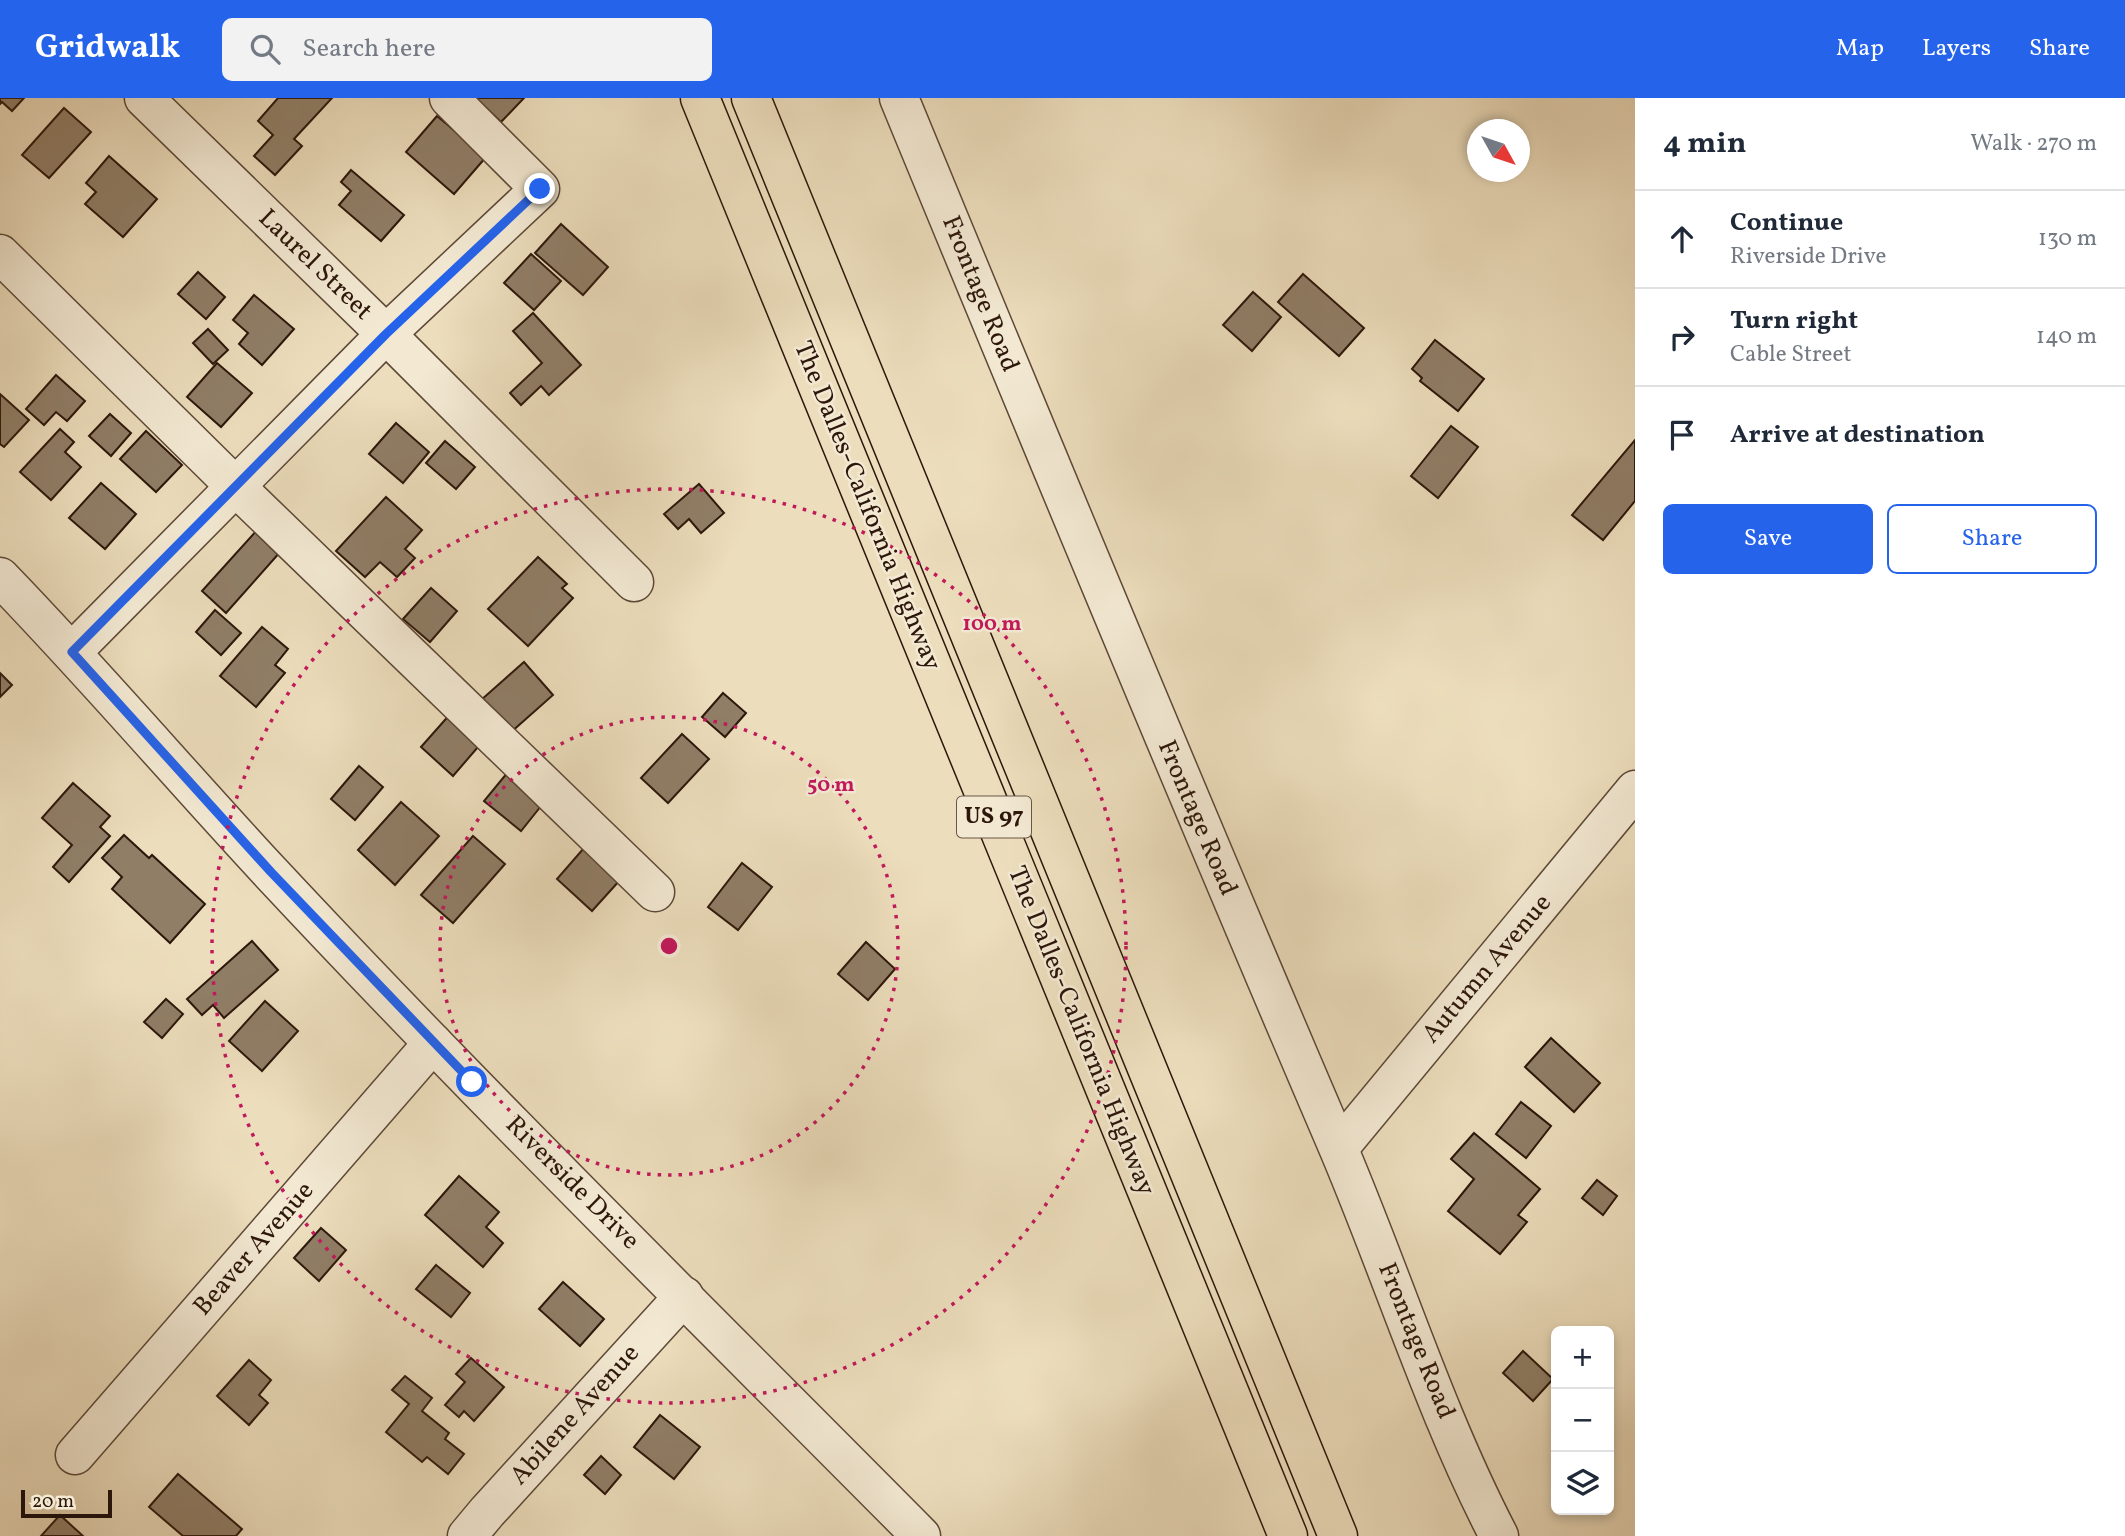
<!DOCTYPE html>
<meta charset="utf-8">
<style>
body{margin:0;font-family:Vollkorn,serif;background:#f2f2f3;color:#1f2937}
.controls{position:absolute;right:21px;bottom:21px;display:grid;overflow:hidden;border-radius:10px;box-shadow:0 4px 10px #0003}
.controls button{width:63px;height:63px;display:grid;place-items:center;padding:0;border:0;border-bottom:2px solid #e0e1e3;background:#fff;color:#1f2937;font:35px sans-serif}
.compass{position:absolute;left:1467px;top:21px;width:63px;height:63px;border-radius:50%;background:#fff;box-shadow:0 4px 10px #0003;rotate:130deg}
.scale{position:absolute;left:21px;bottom:18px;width:91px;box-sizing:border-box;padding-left:7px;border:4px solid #2d170b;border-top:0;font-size:19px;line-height:24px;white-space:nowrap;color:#2d170b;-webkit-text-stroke:5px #f3e9d3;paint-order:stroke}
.stop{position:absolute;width:21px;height:21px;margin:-16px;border:5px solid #2563eb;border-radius:50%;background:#fff}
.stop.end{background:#2563eb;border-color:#fff;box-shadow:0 2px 7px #0008}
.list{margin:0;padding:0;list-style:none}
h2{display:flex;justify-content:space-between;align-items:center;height:91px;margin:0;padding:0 28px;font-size:30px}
h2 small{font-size:23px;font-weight:400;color:#747a83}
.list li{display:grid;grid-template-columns:46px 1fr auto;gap:21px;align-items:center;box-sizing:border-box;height:98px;padding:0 28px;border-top:2px solid #e0e1e3}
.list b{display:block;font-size:26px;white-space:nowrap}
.list p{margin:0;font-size:23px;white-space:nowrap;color:#747a83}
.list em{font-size:23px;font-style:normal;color:#747a83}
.actions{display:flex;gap:14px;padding:21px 28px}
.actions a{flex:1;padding:16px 0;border:2px solid #2563eb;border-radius:10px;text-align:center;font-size:24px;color:#2563eb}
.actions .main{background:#2563eb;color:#fff}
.icon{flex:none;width:38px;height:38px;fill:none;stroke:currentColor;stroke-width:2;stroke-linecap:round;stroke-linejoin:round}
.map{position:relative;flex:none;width:1635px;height:1438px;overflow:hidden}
header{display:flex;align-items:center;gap:42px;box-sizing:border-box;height:98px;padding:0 35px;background:#2563eb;color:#fff}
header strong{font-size:33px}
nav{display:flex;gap:38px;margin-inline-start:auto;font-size:24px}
.search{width:490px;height:63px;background:#f2f2f3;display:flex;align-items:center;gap:18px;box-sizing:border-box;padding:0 24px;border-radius:10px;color:#747a83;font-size:26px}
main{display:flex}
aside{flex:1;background:#fff}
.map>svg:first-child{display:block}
</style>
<header>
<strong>Gridwalk</strong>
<div class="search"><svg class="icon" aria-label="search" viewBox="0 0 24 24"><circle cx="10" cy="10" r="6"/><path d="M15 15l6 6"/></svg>Search here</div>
<nav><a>Map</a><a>Layers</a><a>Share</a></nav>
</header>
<main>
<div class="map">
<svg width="1635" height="1438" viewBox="0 0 1635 1438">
<rect width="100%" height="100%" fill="#ecddbc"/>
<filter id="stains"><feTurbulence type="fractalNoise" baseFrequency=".00286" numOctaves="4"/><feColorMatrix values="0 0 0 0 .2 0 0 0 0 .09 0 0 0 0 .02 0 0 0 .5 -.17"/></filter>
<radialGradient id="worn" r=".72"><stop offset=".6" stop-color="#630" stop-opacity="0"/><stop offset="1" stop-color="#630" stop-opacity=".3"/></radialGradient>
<g fill="#907e67" stroke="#2d170b" stroke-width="2">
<path d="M0,0H24L12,13L2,4L0,6Z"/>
<path d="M278,0H332L294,41L302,48L275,77L254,58L273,37L258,23Z"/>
<path d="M475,0H524L501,24Z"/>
<path d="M64,10L91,34L49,80L22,57Z"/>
<path d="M437,18L486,59L454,96L406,54Z"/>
<path d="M109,58L157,101L123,139L85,106L96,94L86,85Z"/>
<path d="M351,72L404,117L381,143L339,107L351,93L341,84Z"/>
<path d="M561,126L608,169L583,197L535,155Z"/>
<path d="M531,156L561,183L534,212L504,185Z"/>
<path d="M198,174L225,199L206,221L178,196Z"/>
<path d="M1303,176L1364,230L1339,258L1278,204Z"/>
<path d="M1253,194L1281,219L1252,253L1223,227Z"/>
<path d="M254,197L294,231L262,267L239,246L248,235L233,222Z"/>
<path d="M533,215L581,267L549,297L541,288L521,307L510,295L542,265L513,233Z"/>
<path d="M208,231L228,252L213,266L193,245Z"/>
<path d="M1435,242L1484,281L1458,313L1420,283L1422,280L1412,271Z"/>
<path d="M217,265L252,295L221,329L187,299Z"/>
<path d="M56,277L85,303L67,323L56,314L44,327L26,311Z"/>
<path d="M0,296L29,322L4,349L0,346Z"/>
<path d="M110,316L131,335L111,358L89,338Z"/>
<path d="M396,325L429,354L403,385L369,356Z"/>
<path d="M1451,328L1478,349L1438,400L1411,378Z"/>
<path d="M60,331L74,344L65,354L81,369L51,402L20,374Z"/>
<path d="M146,333L182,367L156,394L120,361Z"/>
<path d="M1635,342V403L1603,442L1572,417Z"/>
<path d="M445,343L475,369L456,391L426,365Z"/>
<path d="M101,385L136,416L105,451L69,420Z"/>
<path d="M699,386L724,415L701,435L689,421L678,431L664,416Z"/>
<path d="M386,399L422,432L405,451L415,460L397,479L380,464L365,479L336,453Z"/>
<path d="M258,431L281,453L226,515L202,493Z"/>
<path d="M538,459L567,486L562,490L573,500L528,548L488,511Z"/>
<path d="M431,490L457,513L430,544L403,521Z"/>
<path d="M215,512L241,535L221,557L196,534Z"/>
<path d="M262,529L288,551L275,567L285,575L256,609L220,578Z"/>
<path d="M524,564L553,597L510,635L481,602Z"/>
<path d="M0,575L12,587L0,599Z"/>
<path d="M723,595L746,615L725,639L702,619Z"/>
<path d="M452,614L484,642L453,678L421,649Z"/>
<path d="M682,636L709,661L668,705L641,680Z"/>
<path d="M359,668L383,689L355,722L331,701Z"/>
<path d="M508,674L545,703L521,733L484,703Z"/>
<path d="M73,685L110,718L100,729L110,738L69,784L53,769L72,747L42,720Z"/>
<path d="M401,704L439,738L395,787L358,752Z"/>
<path d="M124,737L149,760L152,757L205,806L170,845L112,791L122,779L102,760Z"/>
<path d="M473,738L505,766L453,825L421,797Z"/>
<path d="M584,750L620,782L592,813L557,781Z"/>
<path d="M742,765L772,789L738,832L708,809Z"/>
<path d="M252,843L278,872L224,920L213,907L202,917L187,901Z"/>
<path d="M866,844L895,871L868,902L838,876Z"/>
<path d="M166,901L183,916L162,940L144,924Z"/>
<path d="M265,903L298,933L262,973L229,943Z"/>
<path d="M1551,940L1600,985L1574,1014L1525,969Z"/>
<path d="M1521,1004L1551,1028L1526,1060L1496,1036Z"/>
<path d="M1474,1035L1540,1091L1518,1117L1527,1124L1500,1156L1448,1113L1474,1081L1451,1061Z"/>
<path d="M459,1078L499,1114L486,1129L503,1145L483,1169L425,1117Z"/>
<path d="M1597,1082L1617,1098L1603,1117L1582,1100Z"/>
<path d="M321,1130L346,1152L319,1183L294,1160Z"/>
<path d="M436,1167L470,1195L451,1219L416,1191Z"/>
<path d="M563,1184L604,1221L580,1248L539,1211Z"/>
<path d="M1523,1253L1553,1281L1533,1303L1503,1275Z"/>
<path d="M471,1260L504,1289L474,1323L464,1313L459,1319L445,1307L465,1284L456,1276Z"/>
<path d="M249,1262L271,1282L259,1297L268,1305L249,1327L217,1298Z"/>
<path d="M405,1278L432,1300L422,1313L449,1335L445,1341L464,1356L448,1376L427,1359L422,1364L386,1334L409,1306L392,1292Z"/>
<path d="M660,1317L700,1349L674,1381L634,1349Z"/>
<path d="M601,1358L621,1377L605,1396L584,1377Z"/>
<path d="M178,1376L242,1431L236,1438H183L149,1409Z"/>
<path d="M60,1417L83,1438H41Z"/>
</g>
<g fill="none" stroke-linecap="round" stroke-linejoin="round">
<g stroke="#5d4837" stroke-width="41">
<g id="minor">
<path d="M144,0L386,236L634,484"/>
<path d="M899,0C1042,347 1186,695 1334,1040C1391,1172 1433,1311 1499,1438"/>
<path d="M0,156L235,388L655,794"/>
<path d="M0,479C93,575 180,677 271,775C482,1001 703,1218 921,1438"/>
<path d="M72,554L386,236L540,91L449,0"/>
<path d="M1339,1050L1635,692"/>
<path d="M75,1357L433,945"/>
<path d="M467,1438L487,1414L684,1198"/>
</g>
</g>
<g stroke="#2d170b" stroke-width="41">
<g id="highway">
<path d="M700,0L1288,1438"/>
<path d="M751,0L1338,1438"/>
</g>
</g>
<use href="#minor" stroke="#f3e9d3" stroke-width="38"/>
<use href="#highway" stroke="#ecddbc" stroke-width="38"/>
</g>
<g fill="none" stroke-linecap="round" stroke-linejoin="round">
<path stroke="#2563eb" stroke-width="9" d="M472,984L271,774L72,554L386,236L540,91"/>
</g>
<g fill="none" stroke="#c2185b" stroke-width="3.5" stroke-dasharray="3.5 7">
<circle cx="669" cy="848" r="229"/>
<circle cx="669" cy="848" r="457"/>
</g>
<g text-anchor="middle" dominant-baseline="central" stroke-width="5" stroke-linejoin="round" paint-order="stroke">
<rect fill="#f3e9d3" stroke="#685647" stroke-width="2" x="957" y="698.5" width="74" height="41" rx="5"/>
<g font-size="24" font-weight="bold" fill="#2d170b">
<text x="994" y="719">US 97</text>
</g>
<g font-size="26" fill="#2d170b" stroke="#f3e9d3">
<text transform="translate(315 167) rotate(44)">Laurel Street</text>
<text transform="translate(980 196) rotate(68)">Frontage Road</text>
<text transform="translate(867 408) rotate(68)">The Dalles-California Highway</text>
<text transform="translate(1197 720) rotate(67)">Frontage Road</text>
<text transform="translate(1487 871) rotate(-50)">Autumn Avenue</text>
<text transform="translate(1081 933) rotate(68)">The Dalles-California Highway</text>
<text transform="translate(572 1085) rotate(45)">Riverside Drive</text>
<text transform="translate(254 1151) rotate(-49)">Beaver Avenue</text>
<text transform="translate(1416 1243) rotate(68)">Frontage Road</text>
<text transform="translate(575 1317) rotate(-48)">Abilene Avenue</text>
</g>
</g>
<circle cx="669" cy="848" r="10" fill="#c2185b" stroke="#f3e9d3" stroke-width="3.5"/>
<g font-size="21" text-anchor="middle" font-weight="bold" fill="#c2185b" stroke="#f3e9d3" stroke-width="5" stroke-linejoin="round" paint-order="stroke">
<text x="992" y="532">100 m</text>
<text x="831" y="693">50 m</text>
</g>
<rect width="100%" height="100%" filter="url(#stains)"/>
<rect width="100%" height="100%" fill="url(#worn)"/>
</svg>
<div class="controls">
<button>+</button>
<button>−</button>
<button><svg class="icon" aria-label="layers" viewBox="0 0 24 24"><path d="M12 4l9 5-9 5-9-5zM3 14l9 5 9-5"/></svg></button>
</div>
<svg class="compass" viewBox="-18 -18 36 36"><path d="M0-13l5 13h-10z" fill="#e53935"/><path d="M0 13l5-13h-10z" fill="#747a83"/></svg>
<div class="scale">20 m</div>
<div class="stop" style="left:472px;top:984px"></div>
<div class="stop end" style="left:540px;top:91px"></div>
</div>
<aside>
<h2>4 min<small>Walk · 270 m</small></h2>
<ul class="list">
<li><svg class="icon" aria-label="ahead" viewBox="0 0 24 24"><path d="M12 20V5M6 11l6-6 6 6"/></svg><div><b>Continue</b><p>Riverside Drive</p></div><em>130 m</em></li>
<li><svg class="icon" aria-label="right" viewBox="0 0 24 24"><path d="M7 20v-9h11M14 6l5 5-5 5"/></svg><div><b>Turn right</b><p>Cable Street</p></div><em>140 m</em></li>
<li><svg class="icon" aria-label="arrive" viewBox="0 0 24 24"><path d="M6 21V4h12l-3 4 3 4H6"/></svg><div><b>Arrive at destination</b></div></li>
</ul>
<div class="actions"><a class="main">Save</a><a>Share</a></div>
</aside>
</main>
